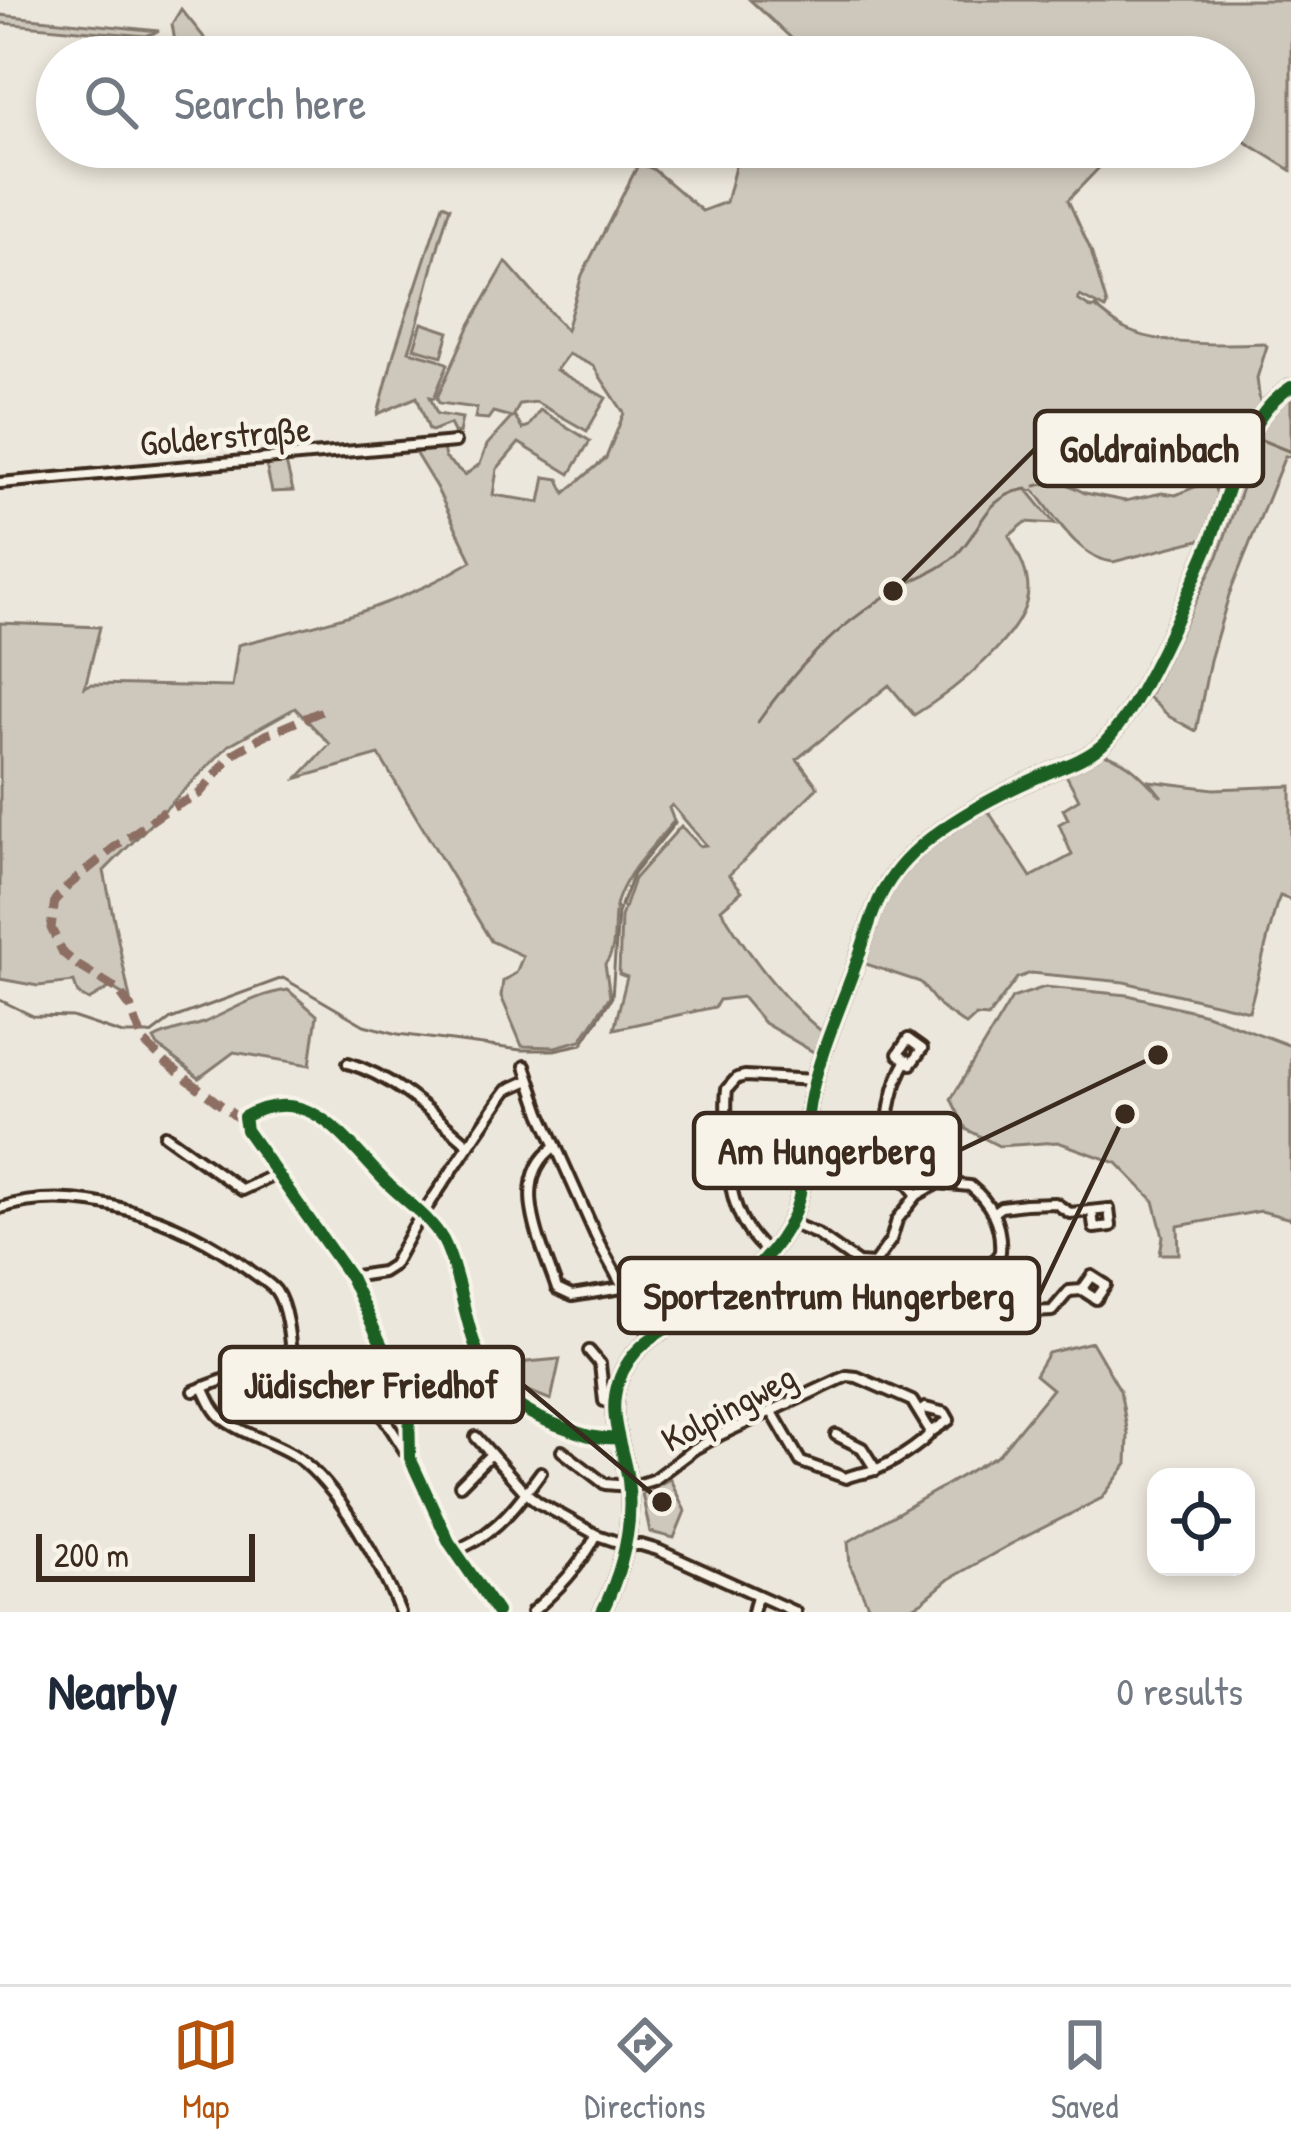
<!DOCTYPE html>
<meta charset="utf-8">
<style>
body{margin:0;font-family:"Patrick Hand",sans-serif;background:#f6f6f7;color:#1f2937}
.controls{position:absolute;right:36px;bottom:36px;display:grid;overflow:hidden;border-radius:24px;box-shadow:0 6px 18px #0003}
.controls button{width:108px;height:108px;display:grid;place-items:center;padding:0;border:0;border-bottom:3px solid #e0e1e3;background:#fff;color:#1f2937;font:60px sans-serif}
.scale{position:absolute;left:36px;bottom:30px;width:219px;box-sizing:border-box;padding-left:12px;border:6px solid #3b2a1e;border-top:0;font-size:33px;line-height:42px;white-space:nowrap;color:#3b2a1e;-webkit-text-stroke:9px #f7f3e8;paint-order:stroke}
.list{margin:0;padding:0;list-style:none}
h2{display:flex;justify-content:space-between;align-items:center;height:156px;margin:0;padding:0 48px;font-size:51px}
h2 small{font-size:39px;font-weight:400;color:#747a83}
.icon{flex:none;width:66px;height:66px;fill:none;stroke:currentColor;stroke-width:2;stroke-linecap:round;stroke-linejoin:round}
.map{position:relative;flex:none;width:1291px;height:1612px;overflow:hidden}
.search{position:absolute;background:#fff;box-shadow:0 6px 18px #0003;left:36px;right:36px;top:36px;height:132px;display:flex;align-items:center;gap:30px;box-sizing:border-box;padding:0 42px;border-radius:66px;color:#747a83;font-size:45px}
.sheet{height:372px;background:#fff}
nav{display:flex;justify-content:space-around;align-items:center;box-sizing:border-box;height:168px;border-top:3px solid #e0e1e3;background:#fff;font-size:33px;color:#747a83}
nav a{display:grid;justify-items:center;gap:6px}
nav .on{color:#b45309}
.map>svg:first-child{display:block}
</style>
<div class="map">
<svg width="1291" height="1612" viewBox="0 0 1291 1612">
<rect width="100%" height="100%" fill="#ece7dc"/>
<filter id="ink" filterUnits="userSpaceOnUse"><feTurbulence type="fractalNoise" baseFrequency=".00833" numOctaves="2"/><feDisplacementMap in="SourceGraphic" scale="24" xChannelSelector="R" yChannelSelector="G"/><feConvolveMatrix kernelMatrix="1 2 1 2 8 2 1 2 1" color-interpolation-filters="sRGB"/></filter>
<g filter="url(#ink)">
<g fill="#cec8bc" stroke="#84796d" stroke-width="3" fill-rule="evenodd">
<path d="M750,0H1291V170L1247,143L1234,131V57H803L791,38Z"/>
<path d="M181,9L203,36L214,57H207L175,42L172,24Z"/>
<path d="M0,15L159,31L146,36L0,23Z"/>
<path d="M740,147H1119L1068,200L1091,251L1107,305L1105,309L1080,296L1078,300L1092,309L1095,307C1105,315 1116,325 1127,330C1163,346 1224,345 1263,343L1267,346L1257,378L1260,404L1250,419L1259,428L1272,408L1291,394V457L1285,456L1229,595L1210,660L1196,731L1170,717L1148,697L1218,556L1243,485L1209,470L1186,427L1119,452L1121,466L1071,486L1085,493L1125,501L1162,493L1176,495L1206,482L1214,486L1217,494L1216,505L1203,539L1113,562C1078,558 1055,516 1034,490L1028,491L1055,524L1026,522L1009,536C1018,554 1028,570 1028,590C1028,635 949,694 914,715L889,685L797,759L818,787L729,875L742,891L721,909C749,955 782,1000 825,1034L817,1054L764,1023L742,997L719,1000L715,1007L614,1029L627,977L619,974L621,917L634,879L681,826L700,846L706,845L672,805L669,808L674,821C654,845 629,869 618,899C610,919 620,946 605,964L610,996L581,1040L555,1047L522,1046L501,996L503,981L516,973L523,956L491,941L379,755L298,778L330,744L295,708L229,745L104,871L130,999L111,987L89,1000L78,994L74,982L38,986L0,979V623L100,627L85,687L91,684L232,687L238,645C323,623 396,608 472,561L436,487L411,446L442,443L445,458L465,475L480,464L487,445L512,417L493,412L488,419L475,418L477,408L439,403L437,398L470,325L506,262L566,330L582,275L639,163L653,169L702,211L726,202ZM568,354L593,366L624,413L606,458L565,493L559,479L545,477L540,502L493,495L497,469L519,443L570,474L590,441L540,410L529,426L522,429L514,415L520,404L536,402L587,431L606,398L556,370Z"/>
<path d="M443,204L450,207C434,255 425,304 409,351L438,359L448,364L434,398L430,397L437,414L462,418L459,433L454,432L450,424L432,431L429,430L417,397L378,414L394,353Z"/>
<path d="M422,323L449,332L442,356L414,348Z"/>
<path d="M286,463L293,491L272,492L266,465Z"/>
<path d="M1103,754C1130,760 1143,779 1162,797L1149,781L1214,789L1291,786V900L1280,896L1276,906L1249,1011L1124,982L1031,973L1017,978L988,1017L976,1016L966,1025L940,1007L920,982L863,963C872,940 878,911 891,890C911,854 955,831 987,809L1031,877L1072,855L1059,824L1068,819L1063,809L1079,799L1065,773Z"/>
<path d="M1045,987L1128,995L1206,1014L1291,1046V1219L1261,1211L1178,1226L1179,1254H1160L1163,1236L1154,1201L1117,1163L1058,1142L999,1146L966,1129L951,1099L1012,998Z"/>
<path d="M288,990L317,1015L310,1065L234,1052L199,1078L158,1046L154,1039C170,1030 186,1029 203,1023C232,1011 255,994 288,990Z"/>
<path d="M1092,1342L1120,1390L1128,1434L1127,1464L1102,1498L1011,1544L949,1579L923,1601L904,1612H871L850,1565L848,1542L999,1454L1052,1389L1035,1375L1048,1353Z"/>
<path d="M560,1359L551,1400L508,1383L500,1372L527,1362Z"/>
<path d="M670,1479L685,1511L674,1538L650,1532L642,1494Z"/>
</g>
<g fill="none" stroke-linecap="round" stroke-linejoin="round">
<g stroke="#7c7064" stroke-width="3">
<path d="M1259,439L1291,452"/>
<path d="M1036,486C1058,480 1081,476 1102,469C1148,455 1194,428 1242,436"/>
<path d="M758,722C796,667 834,629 890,593C910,580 938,572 955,556C982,531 983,496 1027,489"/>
<path d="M0,1000L33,1016L72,1017L123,1034H151L171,1019L283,978L364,1025L398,1034L521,1050H554L582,1044L612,997L618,913L633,874L675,823"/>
</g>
<g stroke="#3b2a1e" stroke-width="16">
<g id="street">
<path d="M0,483L455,442"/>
<path d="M908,1039L922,1049L911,1064L898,1054Z"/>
<path d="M907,1060C889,1089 888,1121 884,1154L917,1195"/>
<path d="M348,1063C397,1078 430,1112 469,1145"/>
<path d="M525,1066L541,1113L600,1245L650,1336"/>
<path d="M165,1135L242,1190L276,1174"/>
<path d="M556,1146C507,1179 543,1246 557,1289L572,1296L622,1288"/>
<path d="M0,1208C80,1182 183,1220 247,1268C255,1275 270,1283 276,1291C288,1308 290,1345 292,1364"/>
<path d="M994,1212L1001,1207L1025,1204L1055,1203L1070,1213L1109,1209L1111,1226L1094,1228L1092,1211"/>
<path d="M790,1223L817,1234L858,1263L859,1272L873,1282L880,1281V1273L874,1264L858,1263"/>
<path d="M768,1252C732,1223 728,1181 727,1138C727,1122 725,1105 727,1089L737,1078L745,1076L814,1080"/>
<path d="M874,1264L891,1240L897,1220L917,1195L938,1183L970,1186C991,1203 1002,1225 1000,1252C981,1283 974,1295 938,1306L919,1294L904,1296L880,1281"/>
<path d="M350,1277L382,1272L393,1265L413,1228L501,1098L507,1090L529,1080"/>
<path d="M983,1277L1033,1312L1052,1311L1069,1291L1082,1290L1092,1276L1106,1285L1096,1299L1082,1290"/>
<path d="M589,1351L600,1364L604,1401L613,1404"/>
<path d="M203,1387C208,1398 213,1411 223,1419C243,1435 275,1442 297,1457C338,1486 382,1565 400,1612"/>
<path d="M194,1391C263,1364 308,1348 370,1403C386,1416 397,1440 409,1457"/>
<path d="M772,1412L801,1462L846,1478C856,1473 864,1474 874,1470C889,1465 922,1445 931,1432"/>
<path d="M836,1435L862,1448L876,1470"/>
<path d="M476,1437L526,1493L539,1503L597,1535L626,1545H641L658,1550L795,1612"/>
<path d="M562,1451L605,1484L629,1486L640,1484L653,1480L694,1449L722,1434L847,1376L857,1377L912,1401L931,1432L949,1420L945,1413L925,1408L919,1412"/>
<path d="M460,1485L491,1454"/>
<path d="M465,1546C498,1531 520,1501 541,1472"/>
<path d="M497,1612L449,1542L410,1458L409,1404L350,1277L246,1130L244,1117C310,1080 345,1141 386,1182C405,1201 429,1216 443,1240C450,1253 454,1269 458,1283C476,1352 481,1398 557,1425C579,1433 594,1440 618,1438"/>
<path d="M532,1612C557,1590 581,1566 596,1536"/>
<path d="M753,1612L757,1596"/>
</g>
</g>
<g stroke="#3b2a1e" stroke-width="20">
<path id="secondary" d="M602,1612C622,1571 634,1526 628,1480C623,1446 607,1417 618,1383C634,1334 681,1324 720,1298C748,1280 778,1248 792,1218C808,1183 803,1138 810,1101C819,1054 840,1009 856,964C866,937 873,904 890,880C920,834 988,799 1038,777C1059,768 1085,760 1102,745C1113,735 1122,721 1130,709C1161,657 1185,601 1209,545C1230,492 1240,420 1291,387"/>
</g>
<use href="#street" stroke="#f7f3e8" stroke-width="8"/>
<use href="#secondary" stroke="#f7f3e8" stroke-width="10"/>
<path stroke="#8d6e63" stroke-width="9" stroke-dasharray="18 9" stroke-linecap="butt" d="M243,1122L166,1063L143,1041L131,1008L117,989L79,966L63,953L51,928L55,900L69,885L116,846L162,813L199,794L233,754L265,735L327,709"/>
<g stroke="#f7f3e8" stroke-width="20">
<g id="cycleway">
<path d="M497,1612L449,1542L410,1458L409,1404L350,1277L246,1130L244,1117C310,1080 345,1141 386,1182C405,1201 429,1216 443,1240C450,1253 454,1269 458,1283C476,1352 481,1398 557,1425C579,1433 594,1440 618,1438"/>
<path d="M602,1612C622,1571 634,1526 628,1480C623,1446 607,1417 618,1383C634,1334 681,1324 720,1298C748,1280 778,1248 792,1218C808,1183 803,1138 810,1101C819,1054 840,1009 856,964C866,937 873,904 890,880C920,834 988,799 1038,777C1059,768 1085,760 1102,745C1113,735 1122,721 1130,709C1161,657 1185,601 1209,545C1230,492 1240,420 1291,387"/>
</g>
</g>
<use href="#cycleway" stroke="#1b5e20" stroke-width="12"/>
</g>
</g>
<g text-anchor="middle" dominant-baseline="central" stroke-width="9" stroke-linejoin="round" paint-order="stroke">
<g font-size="36" fill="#3b2a1e" stroke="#f7f3e8">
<text transform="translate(225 435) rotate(-5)">Golderstraße</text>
<text transform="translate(728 1407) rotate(-28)">Kolpingweg</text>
</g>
</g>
<path fill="none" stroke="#3b2a1e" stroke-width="4.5" d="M893 591L1035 449M1158 1055L960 1150M1125 1114L1039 1295M662 1502L523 1385"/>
<g fill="#3b2a1e" stroke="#f7f3e8" stroke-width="4.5">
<circle cx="893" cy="591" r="12"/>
<circle cx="1158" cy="1055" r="12"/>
<circle cx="1125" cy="1114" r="12"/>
<circle cx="662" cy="1502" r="12"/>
</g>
<g fill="#f7f3e8" stroke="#3b2a1e" stroke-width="4.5">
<rect x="1035" y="411" width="228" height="75" rx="12"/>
<rect x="694" y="1113" width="266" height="75" rx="12"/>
<rect x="619" y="1258" width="420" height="75" rx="12"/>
<rect x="220" y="1347" width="303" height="75" rx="12"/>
</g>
<g font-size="39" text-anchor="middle" font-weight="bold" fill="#3b2a1e">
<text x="1149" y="462">Goldrainbach</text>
<text x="827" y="1164">Am Hungerberg</text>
<text x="829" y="1309">Sportzentrum Hungerberg</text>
<text x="371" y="1398">Jüdischer Friedhof</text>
</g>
</svg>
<div class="controls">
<button><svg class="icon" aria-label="locate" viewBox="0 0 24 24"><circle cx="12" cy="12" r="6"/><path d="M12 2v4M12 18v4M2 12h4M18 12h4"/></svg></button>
</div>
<div class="scale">200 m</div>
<div class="search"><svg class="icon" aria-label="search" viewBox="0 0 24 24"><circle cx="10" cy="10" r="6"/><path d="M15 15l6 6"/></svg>Search here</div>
</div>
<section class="sheet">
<h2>Nearby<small>0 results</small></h2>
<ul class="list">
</ul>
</section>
<nav>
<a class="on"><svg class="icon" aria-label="map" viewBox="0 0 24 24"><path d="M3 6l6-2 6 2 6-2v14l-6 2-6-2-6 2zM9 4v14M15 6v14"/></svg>Map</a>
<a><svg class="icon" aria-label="directions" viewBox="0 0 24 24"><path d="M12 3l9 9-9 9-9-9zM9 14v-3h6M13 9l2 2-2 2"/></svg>Directions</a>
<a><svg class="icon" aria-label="saved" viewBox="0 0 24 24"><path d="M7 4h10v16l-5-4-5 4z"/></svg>Saved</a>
</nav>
